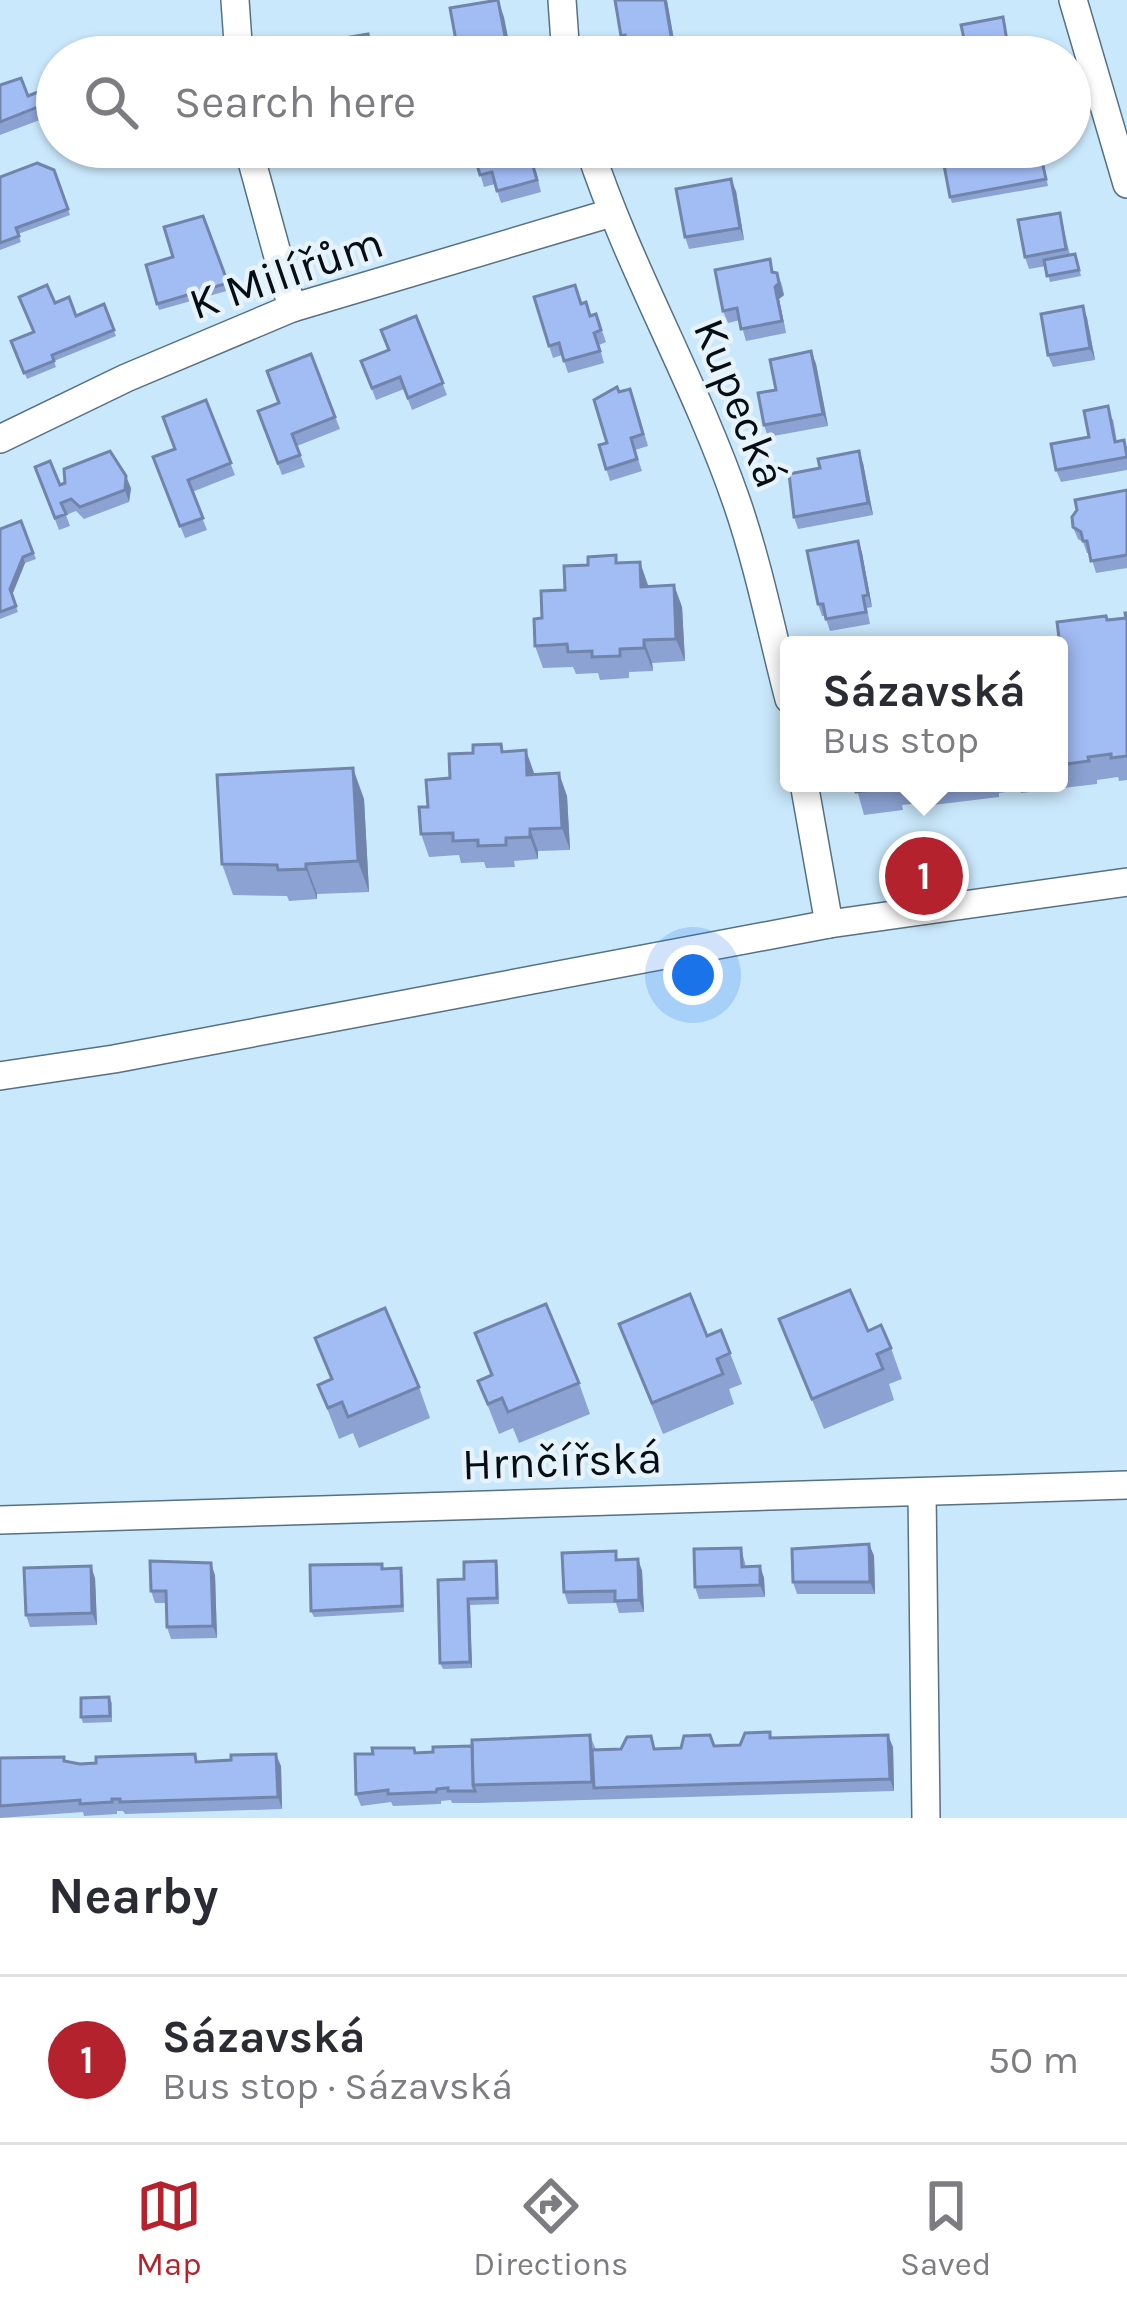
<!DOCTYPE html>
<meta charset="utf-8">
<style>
body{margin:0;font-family:Karla,sans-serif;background:#f2f2f3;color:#2b2b33}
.you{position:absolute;left:693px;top:975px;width:42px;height:42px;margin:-30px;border:9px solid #fff;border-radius:50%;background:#1a73e8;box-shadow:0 0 0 18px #1a73e833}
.badge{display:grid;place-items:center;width:78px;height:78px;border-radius:50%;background:#b4232d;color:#fff;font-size:39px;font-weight:700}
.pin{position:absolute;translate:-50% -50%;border:6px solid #fff;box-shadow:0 3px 12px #0006}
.popup{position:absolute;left:780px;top:636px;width:288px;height:156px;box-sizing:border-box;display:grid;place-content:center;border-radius:12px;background:#fff;filter:drop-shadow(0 3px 9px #0005);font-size:39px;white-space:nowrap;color:#7c7c81}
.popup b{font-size:45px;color:#2b2b33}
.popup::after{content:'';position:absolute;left:50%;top:100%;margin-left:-24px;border:24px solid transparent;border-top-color:#fff}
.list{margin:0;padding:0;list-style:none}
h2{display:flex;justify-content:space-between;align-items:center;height:156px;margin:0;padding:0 48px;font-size:51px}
h2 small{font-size:39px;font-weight:400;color:#7c7c81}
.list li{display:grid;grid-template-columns:78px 1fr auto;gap:36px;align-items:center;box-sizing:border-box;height:168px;padding:0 48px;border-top:3px solid #e1e1e2}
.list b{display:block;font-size:45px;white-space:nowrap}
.list p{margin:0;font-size:39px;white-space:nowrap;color:#7c7c81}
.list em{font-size:39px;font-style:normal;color:#7c7c81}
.icon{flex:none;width:66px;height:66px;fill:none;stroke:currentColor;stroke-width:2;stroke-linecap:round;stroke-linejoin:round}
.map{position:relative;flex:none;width:1127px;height:1818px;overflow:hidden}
.search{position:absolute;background:#fff;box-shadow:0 3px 9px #0004;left:36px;right:36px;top:36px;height:132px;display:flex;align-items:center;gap:30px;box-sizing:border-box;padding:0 42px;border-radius:66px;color:#7c7c81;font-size:45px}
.sheet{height:324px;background:#fff}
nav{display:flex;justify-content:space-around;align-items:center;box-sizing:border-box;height:168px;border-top:3px solid #e1e1e2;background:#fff;font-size:33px;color:#7c7c81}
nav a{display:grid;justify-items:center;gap:6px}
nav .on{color:#b4232d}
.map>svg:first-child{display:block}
</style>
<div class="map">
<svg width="1127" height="1818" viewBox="0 0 1127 1818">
<rect width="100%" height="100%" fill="#cae8fc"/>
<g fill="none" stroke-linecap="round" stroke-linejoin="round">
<g stroke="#567182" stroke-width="16">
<path id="lane" d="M1059,669L1062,668"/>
</g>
<g stroke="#567182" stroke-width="30">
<g id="street">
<path d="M235,0L239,57"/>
<path d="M562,0L566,57"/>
<path d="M1073,0L1127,184"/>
<path d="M248,147L292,308"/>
<path d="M589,147C629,269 695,381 737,503C759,567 772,634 789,699"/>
<path d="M0,439L126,378L292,308L611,213"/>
<path d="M804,783L829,924"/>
<path d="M0,1076L114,1059L829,924L1127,882"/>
<path d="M922,1492L926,1818"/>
<path d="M0,1520L1127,1485"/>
</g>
</g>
<use href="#lane" stroke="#fff" stroke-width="14"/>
<use href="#street" stroke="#fff" stroke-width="27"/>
</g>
<g fill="#8ba2d2">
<path d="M667,0L677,57H630L628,48H625L621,36Z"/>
<path d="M0,85L28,96L43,90L53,115L0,135Z"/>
<path d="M147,147H192L193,156L151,160Z"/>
<path d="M472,147H524L528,160L536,171L541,192L501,203L495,184L484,187Z"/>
<path d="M641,147H716L646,161Z"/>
<path d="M1032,163L1044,167L1048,186L952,203L950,197Z"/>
<path d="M54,170L70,215L18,234L21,242L0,250V177Z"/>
<path d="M736,191L744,240L689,249L685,237Z"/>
<path d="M1060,213L1070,255L1075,254L1081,276L1050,282L1046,266L1029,269L1025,257Z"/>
<path d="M203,216L230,290L159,310L146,265L173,257Z"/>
<path d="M774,272L777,273L782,285L784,295L779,299L786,333L746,341L740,320L728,323L723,311Z"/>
<path d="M55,303L76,316L104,304L116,336L54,361L56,367L27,379L11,341L34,332Z"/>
<path d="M581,304L591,315L596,314L606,342L599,345L604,363L568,373L562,355L553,358L549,346Z"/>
<path d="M1083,306L1087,318L1095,360L1053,367L1048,355Z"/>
<path d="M416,316L447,395L412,410L404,389L376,400L361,361L389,350Z"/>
<path d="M811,351L816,364L828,426L768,437L764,425Z"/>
<path d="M311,354L340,429L297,446L305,467L282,475L258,411L279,403Z"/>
<path d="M619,392L635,401L648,446L635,450L642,471L610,481L599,445L607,443Z"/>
<path d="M206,400L235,475L192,492L207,530L185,538L153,457L175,449Z"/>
<path d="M1113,419L1117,442L1124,440L1127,448V470L1061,482L1056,470L1089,437Z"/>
<path d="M863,463L873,515L798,529L794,517Z"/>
<path d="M35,467L60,485L131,488L129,502L84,519L76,511L66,515L70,526L59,530Z"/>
<path d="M1127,490V568L1096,573L1090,553H1087L1083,542L1078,539L1073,527Z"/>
<path d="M21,521L36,559L25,563L12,595L18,612L0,619V529Z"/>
<path d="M858,541L862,553L872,607L867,608L870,624L830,631L825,616H822L818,604Z"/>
<path d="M619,563L648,586L674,585L682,607L685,661L652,663L653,671L629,672V678L600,680L598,673L576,674L573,667L543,668L535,646L542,618L565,590Z"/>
<path d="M1127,613V780L1119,781L1118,777L1097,780V784L1021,793L1020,790L999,793V797L925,806L923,803L902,805L903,810L864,815L855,783H1059V694H1066L1108,620L1126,618Z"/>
<path d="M504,752L567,796L570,850L538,851V859L514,861L515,867L486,868L484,862L461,863L459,855L429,857L421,834L428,807L450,778Z"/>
<path d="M364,799L369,892L317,894V899L289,901L287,896L233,895L222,864Z"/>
<path d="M779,1319L868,1331L891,1348L902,1379L889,1384L894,1400L824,1429Z"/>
<path d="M619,1324L707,1336L730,1353L742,1384L729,1389L734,1404L663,1434Z"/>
<path d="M475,1333L579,1383L590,1414L519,1443L513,1428L499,1434L478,1381L491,1375Z"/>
<path d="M315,1338L419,1387L430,1418L359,1448L353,1433L339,1439L318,1385L331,1379Z"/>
<path d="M869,1544L874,1556L875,1594H797L793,1582Z"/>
<path d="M741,1548L746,1567L760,1566L764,1578L765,1597L699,1599L695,1587Z"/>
<path d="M638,1559L642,1571L644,1612L619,1613L616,1603L568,1604L564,1592L619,1560Z"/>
<path d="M496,1561L498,1567L499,1604L470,1605L472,1668L443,1669L440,1663L464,1579Z"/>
<path d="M384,1569L403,1575L404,1612L314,1617L311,1611Z"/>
<path d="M215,1575L217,1638L171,1639L167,1627L166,1603H155L151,1591Z"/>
<path d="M95,1578L97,1625L30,1627L26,1615Z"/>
<path d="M109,1697L112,1703V1722L83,1723L81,1717Z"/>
<path d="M770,1732L772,1738L893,1747L894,1791L479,1803H452L451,1800L441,1801V1804L393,1806L391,1802L361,1806L356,1794L416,1753L590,1735L596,1750L740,1745Z"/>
<path d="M64,1757L65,1762L80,1764L198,1762L281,1766L282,1809L125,1814L123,1811H117V1814L84,1816L83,1812L0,1818V1758Z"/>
</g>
<g fill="#7184ab">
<path d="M498,0L504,17L512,57H509Z"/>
<path d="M665,0L667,1L677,57L673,48Z"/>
<path d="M731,179L736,191L744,240L740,228Z"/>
<path d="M777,273L784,295L779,299L786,333L775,287Z"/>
<path d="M1083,306L1087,318L1095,360L1090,348Z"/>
<path d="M811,351L816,364L828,426L823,414Z"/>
<path d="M859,451L863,463L873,515L868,503Z"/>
<path d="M126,476L131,488L129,502L125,490Z"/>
<path d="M858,541L862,553L872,607L868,595Z"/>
<path d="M23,557L25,563L12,595L10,589Z"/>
<path d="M640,562L648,585L650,609L641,587Z"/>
<path d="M674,585L682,607L685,661L676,639Z"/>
<path d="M644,640L652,663L653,671L644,648Z"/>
<path d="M526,750L534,773L535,797L527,775Z"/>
<path d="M353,768L364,799L369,892L358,861Z"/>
<path d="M559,773L567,796L570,850L562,828Z"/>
<path d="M530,829L538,851V859L530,837Z"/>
<path d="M306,864L317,894V899L306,869Z"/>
<path d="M869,1544L874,1556L875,1594L870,1582Z"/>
<path d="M638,1559L642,1571L644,1612L639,1600Z"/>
<path d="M211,1563L215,1575L217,1638L213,1626Z"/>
<path d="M91,1566L95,1578L97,1625L92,1613Z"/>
<path d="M760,1566L764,1578L765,1597L760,1585Z"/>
<path d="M468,1599L470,1605L472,1668L470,1662Z"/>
<path d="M888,1735L893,1747L894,1791L890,1779Z"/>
<path d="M276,1754L281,1766L282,1809L278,1797Z"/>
</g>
<g fill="#a2bcf4" stroke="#7184ab" stroke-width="3">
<path d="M498,0L509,57H459L450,8Z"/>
<path d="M615,0H665L673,48L629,56L625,35L621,36Z"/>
<path d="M1003,17L1007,41L1003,42L1004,50L1009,48L1010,57H968L961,25Z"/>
<path d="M368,34L372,57H297L305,55L303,45Z"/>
<path d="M21,78L28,96L43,90L48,103L0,122V85Z"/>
<path d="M472,147H523L527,161L531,159L537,180L497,191L492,172L480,175Z"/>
<path d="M989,147H1028L1031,164L1042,161L1046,179L950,197L943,160L990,151Z"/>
<path d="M37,163L54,170L68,209L16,228L19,236L0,243V177Z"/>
<path d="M731,179L740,228L685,237L676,189Z"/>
<path d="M1060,213L1066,249L1025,257L1018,220Z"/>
<path d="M203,216L228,283L157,304L146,265L173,257L164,227Z"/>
<path d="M1075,254L1079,270L1047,276L1044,260Z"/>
<path d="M770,259L772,272L777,273L779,283L775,287L782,321L741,329L737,308L723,311L715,270Z"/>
<path d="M47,285L55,303L69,297L76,316L104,304L114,330L52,355L54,361L24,373L11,341L34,332L19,297Z"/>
<path d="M575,285L581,304L586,302L590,316L596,314L601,330L594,333L600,351L564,361L559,343L549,346L534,297Z"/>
<path d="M1083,306L1090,348L1048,355L1041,314Z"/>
<path d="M416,316L443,383L408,398L400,377L372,388L361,361L389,350L381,330Z"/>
<path d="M811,351L823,414L764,425L758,393L776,390L770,360Z"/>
<path d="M311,354L335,417L292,434L300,455L278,463L258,411L279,403L267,371Z"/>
<path d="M617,387L619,392L630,389L643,434L631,438L637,459L606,469L599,445L607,443L594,400Z"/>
<path d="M206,400L231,463L188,480L203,518L180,526L153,457L175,449L163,417Z"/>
<path d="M1108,406L1115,442L1124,440L1127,457L1056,470L1051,444L1089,437L1084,411Z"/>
<path d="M110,451L126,476L125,490L80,507L71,499L61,503L66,514L55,518L35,467L50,461L60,485L65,483L64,469Z"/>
<path d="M859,451L868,503L794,517L789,474L820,468L818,459Z"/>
<path d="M1127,490V555L1091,561L1087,541H1083L1081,532L1073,527L1072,517L1077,510L1075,500Z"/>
<path d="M21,521L33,553L23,557L10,589L16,606L0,612V529Z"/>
<path d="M858,541L868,595L863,596L866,612L826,619L823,604H818L807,551Z"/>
<path d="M616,555V563L640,562L641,587L674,585L676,639L644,640V648L620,649V656L592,657V651L568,652L567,644L535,646L534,619L542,618L541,591L565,590L564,566L588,565V557Z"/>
<path d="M1125,613H1127V756L1111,758V754L1088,757L1089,761L1059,765V694H1066L1057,622L1106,616L1107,620L1126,618Z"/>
<path d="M501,744L502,752L526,750L527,775L559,773L562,828L530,829V837L506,838V845L478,846V840L453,841V833L421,834L419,807H428L426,780L450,778L449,754L473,753V745Z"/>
<path d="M353,768L358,861L306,864V869L278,870L277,865L222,864L217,775Z"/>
<path d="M855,783H894L895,787L856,792Z"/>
<path d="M850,1290L868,1331L881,1325L891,1348L877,1354L883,1369L812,1399L779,1319Z"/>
<path d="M690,1294L707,1336L721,1330L730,1353L717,1359L723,1374L652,1403L619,1324Z"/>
<path d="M546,1304L579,1383L508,1412L502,1398L488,1404L478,1381L492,1375L475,1333Z"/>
<path d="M385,1308L419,1387L348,1417L342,1402L328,1408L318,1385L332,1379L315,1338Z"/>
<path d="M869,1544L870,1582H793L792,1549Z"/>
<path d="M741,1548L742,1567L760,1566V1585L695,1587L694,1549Z"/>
<path d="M616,1551V1560L638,1559L639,1600L615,1601V1591L564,1592L562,1553Z"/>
<path d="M150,1561L211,1563L213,1626L167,1627L166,1591H151Z"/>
<path d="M496,1561L497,1598L468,1599L470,1662L440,1663L438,1580L464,1579V1562Z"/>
<path d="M382,1564V1569L401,1568L402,1606L311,1611L310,1565Z"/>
<path d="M91,1566L92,1613L26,1615L24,1568Z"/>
<path d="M109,1697L110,1716L81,1717V1698Z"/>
<path d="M770,1732V1738L888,1735L890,1779L594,1788L592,1750L621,1749L627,1737L651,1736L654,1749L681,1748L684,1736L710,1735L714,1746L740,1745L745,1733Z"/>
<path d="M590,1735L592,1782L473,1785L472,1740Z"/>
<path d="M472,1746L473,1785L475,1791H448V1788L437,1789L436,1792L388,1794V1790L356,1794L355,1754H373L372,1748H414L415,1753L433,1752V1747Z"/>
<path d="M195,1754L196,1762L231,1760V1755L276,1754L278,1797L120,1802V1799H112V1802L80,1804V1800L0,1806V1758L64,1757V1761L80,1764L96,1763V1757Z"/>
</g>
<g text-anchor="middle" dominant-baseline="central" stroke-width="9" stroke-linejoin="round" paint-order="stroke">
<g font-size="45" fill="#040e14" stroke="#e7f3fa">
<text transform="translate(286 273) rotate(-19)">K Milířům</text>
<text transform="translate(740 403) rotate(68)">Kupecká</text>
<text transform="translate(562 1461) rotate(-2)">Hrnčířská</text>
</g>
</g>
</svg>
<div class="you"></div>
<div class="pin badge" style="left:924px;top:876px">1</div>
<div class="popup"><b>Sázavská</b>Bus stop</div>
<div class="search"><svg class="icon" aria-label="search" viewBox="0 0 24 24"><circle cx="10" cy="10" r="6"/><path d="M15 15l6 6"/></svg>Search here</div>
</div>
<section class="sheet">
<h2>Nearby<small></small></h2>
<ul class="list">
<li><span class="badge">1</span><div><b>Sázavská</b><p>Bus stop · Sázavská</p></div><em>50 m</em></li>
</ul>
</section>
<nav>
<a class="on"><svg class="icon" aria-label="map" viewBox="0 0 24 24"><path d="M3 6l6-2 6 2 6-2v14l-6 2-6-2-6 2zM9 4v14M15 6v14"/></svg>Map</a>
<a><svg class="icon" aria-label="directions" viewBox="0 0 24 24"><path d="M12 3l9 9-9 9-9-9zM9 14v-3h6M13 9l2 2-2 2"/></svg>Directions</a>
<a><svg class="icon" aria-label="saved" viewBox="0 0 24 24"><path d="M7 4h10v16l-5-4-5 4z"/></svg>Saved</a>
</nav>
